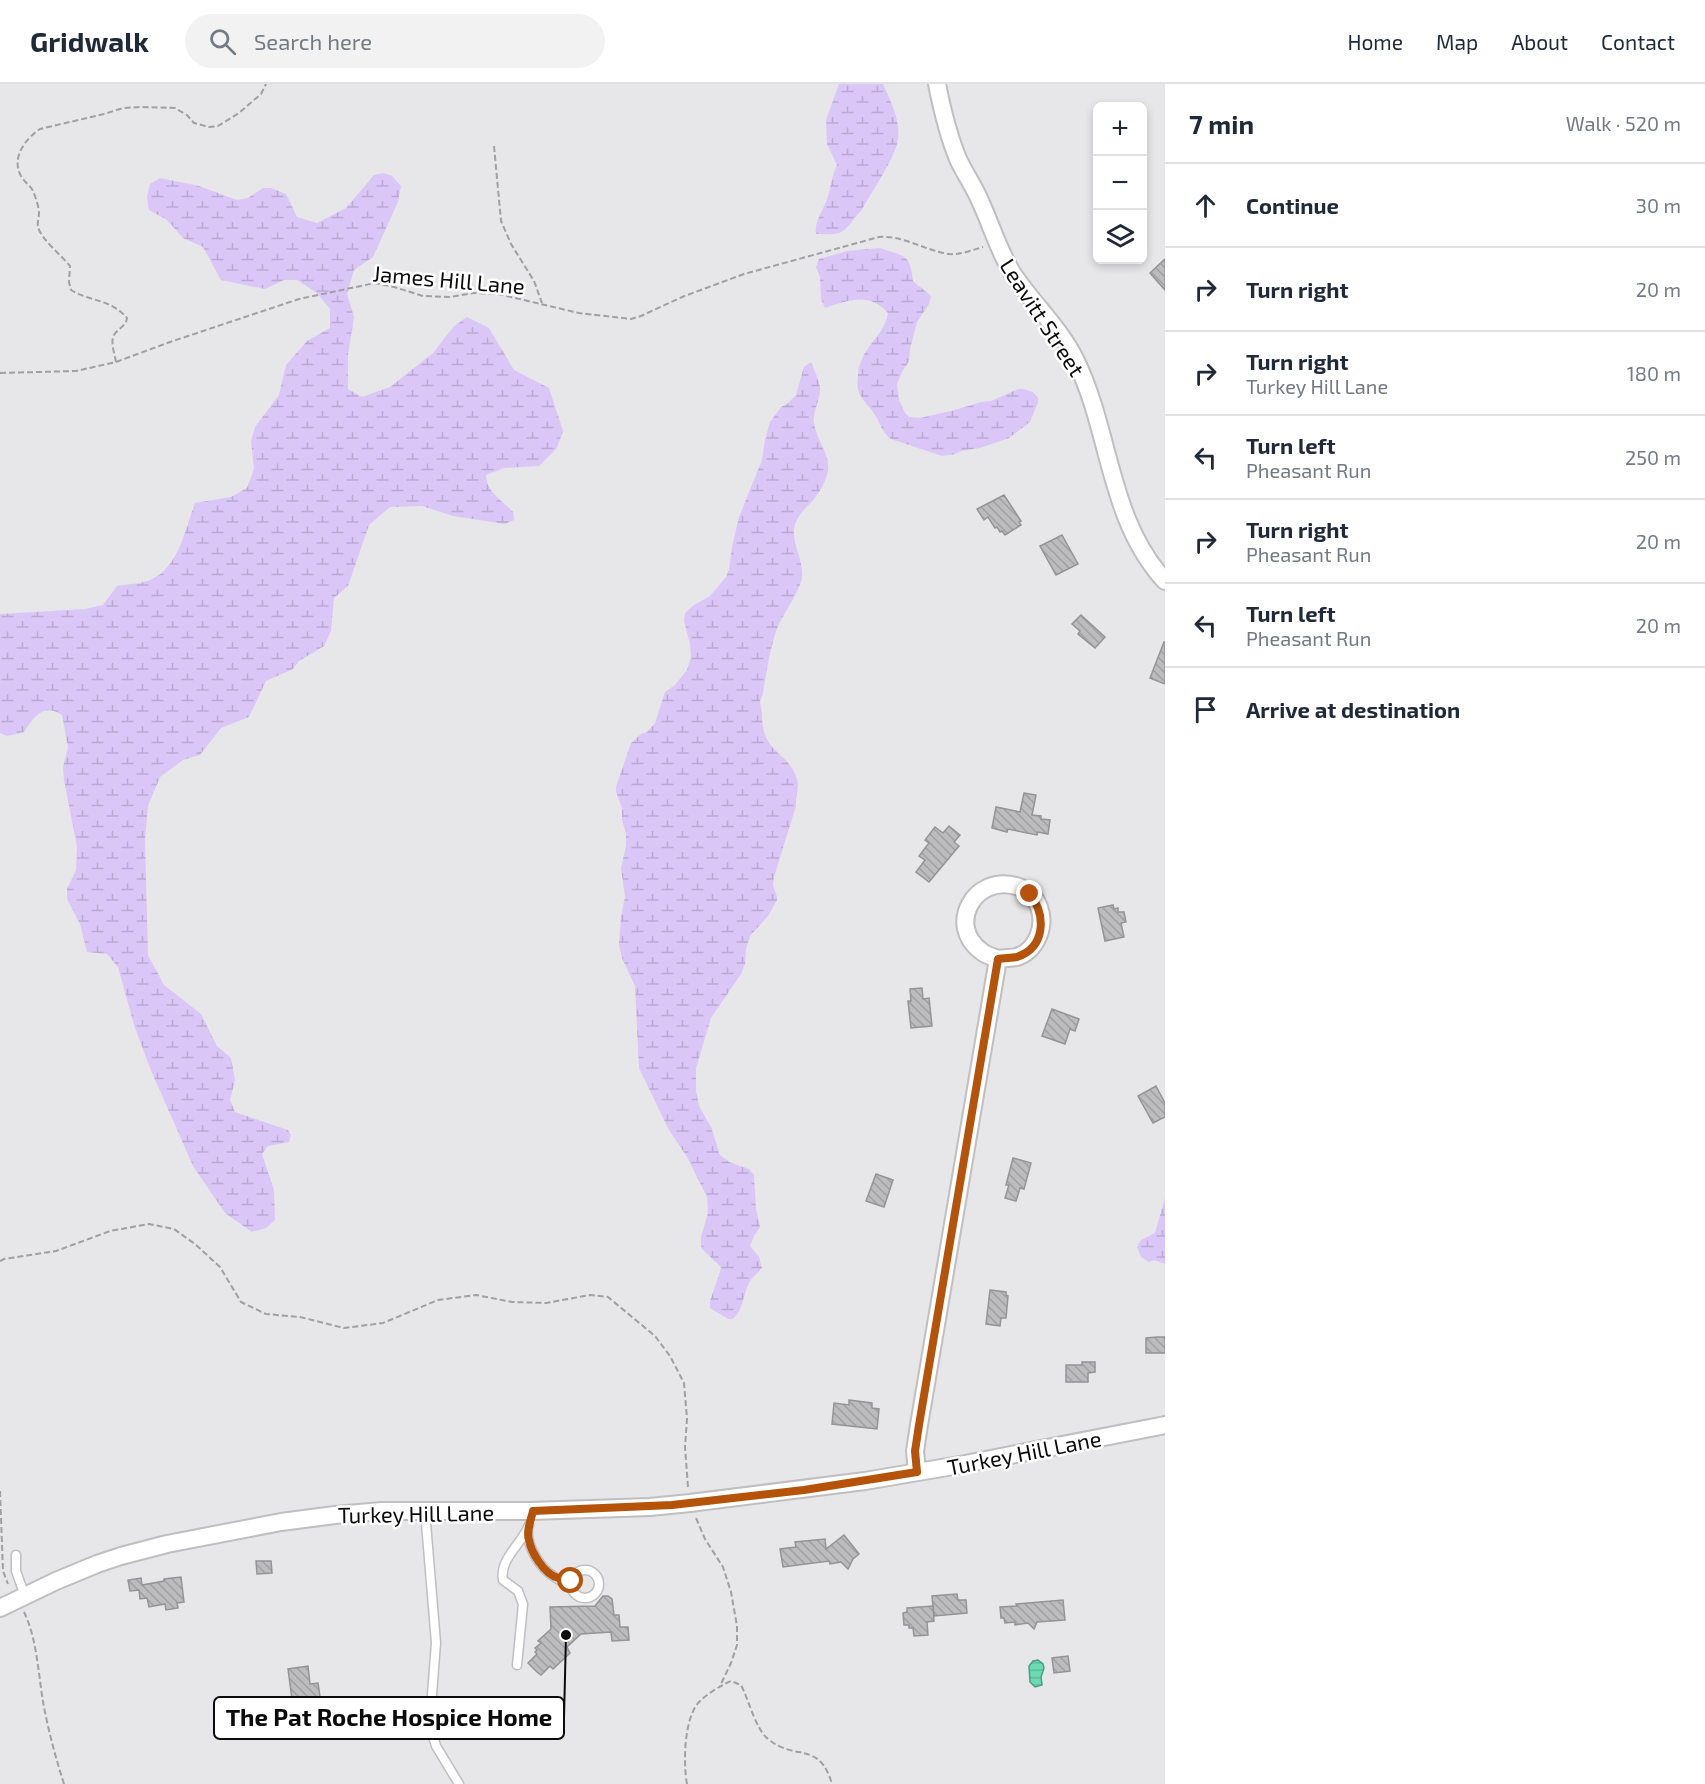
<!DOCTYPE html>
<meta charset="utf-8">
<style>
body{margin:0;font-family:"Exo 2",sans-serif;background:#f2f2f3;color:#1f2937}
.controls{position:absolute;right:18px;top:18px;display:grid;overflow:hidden;border-radius:9px;box-shadow:0 3px 9px #0003}
.controls button{width:54px;height:54px;display:grid;place-items:center;padding:0;border:0;border-bottom:2px solid #e0e1e3;background:#fff;color:#1f2937;font:30px sans-serif}
.stop{position:absolute;width:18px;height:18px;margin:-14px;border:4px solid #b45309;border-radius:50%;background:#fff}
.stop.end{background:#b45309;border-color:#fff;box-shadow:0 2px 6px #0008}
.list{margin:0;padding:0;list-style:none}
h2{display:flex;justify-content:space-between;align-items:center;height:78px;margin:0;padding:0 24px;font-size:26px}
h2 small{font-size:20px;font-weight:400;color:#747a83}
.list li{display:grid;grid-template-columns:39px 1fr auto;gap:18px;align-items:center;box-sizing:border-box;height:84px;padding:0 24px;border-top:2px solid #e0e1e3}
.list b{display:block;font-size:22px;white-space:nowrap}
.list p{margin:0;font-size:20px;white-space:nowrap;color:#747a83}
.list em{font-size:20px;font-style:normal;color:#747a83}
.icon{flex:none;width:33px;height:33px;fill:none;stroke:currentColor;stroke-width:2;stroke-linecap:round;stroke-linejoin:round}
.map{position:relative;flex:none;width:1165px;height:1700px;overflow:hidden}
header{display:flex;align-items:center;gap:36px;box-sizing:border-box;height:84px;padding:0 30px;background:#fff;border-bottom:2px solid #e0e1e3}
header strong{font-size:28px}
nav{display:flex;gap:33px;margin-inline-start:auto;font-size:21px}
.search{width:420px;height:54px;background:#f2f2f3;display:flex;align-items:center;gap:15px;box-sizing:border-box;padding:0 21px;border-radius:33px;color:#747a83;font-size:22px}
main{display:flex}
aside{flex:1;background:#fff}
.map>svg:first-child{display:block}
</style>
<header>
<strong>Gridwalk</strong>
<div class="search"><svg class="icon" aria-label="search" viewBox="0 0 24 24"><circle cx="10" cy="10" r="6"/><path d="M15 15l6 6"/></svg>Search here</div>
<nav><a>Home</a><a>Map</a><a>About</a><a>Contact</a></nav>
</header>
<main>
<div class="map">
<svg width="1165" height="1700" viewBox="0 0 1165 1700">
<defs>
<pattern id="wetland-marsh" width="20" height="14" patternUnits="userSpaceOnUse" patternTransform="scale(1.5)"><rect width="20" height="14" fill="#dac7f8"/><path d="M1 5h8M5 5V1M11 12h8M15 12V8" fill="none" stroke="#baaad3"/></pattern>
<pattern id="water-rules" width="6" height="5" patternUnits="userSpaceOnUse" patternTransform="scale(1.5)"><rect width="6" height="5" fill="#6bdbb4"/><path d="M0 2.5h6" fill="none" stroke="#5bbb9a"/></pattern>
<pattern id="building-back-hatch" width="6" height="6" patternUnits="userSpaceOnUse" patternTransform="scale(1.5)"><rect width="6" height="6" fill="#bcbbbe"/><path d="M-1 5l2 2M0 0l6 6M5-1l2 2" fill="none" stroke="#a09fa2"/></pattern>
</defs>
<rect width="100%" height="100%" fill="#e7e6e9"/>
<g fill="url(#wetland-marsh)">
<path d="M839,0H883C890,15 901,38 898,55C896,73 871,109 861,127C854,133 849,145 839,149C833,151 824,150 818,150H816C814,139 822,128 826,118C831,106 831,93 837,81L827,60L826,36Z"/>
<path d="M384,89L392,92L401,102L398,118L373,173L354,186L347,210L354,233L348,271V305L362,313L390,303L433,269L454,242L467,233L489,244L514,286L549,304L563,347L557,364L539,382L504,384L486,391C486,408 503,417 513,428L514,436L505,440L453,432L422,422L390,423L369,441L348,502L334,514L331,547L324,562L299,577L293,585L266,597L249,633L221,644L200,671L183,676L160,693L148,722L145,755L148,871L164,901L201,930L217,962L231,974L235,996L230,1016L235,1028L288,1046L291,1051L289,1058L268,1062L262,1070L274,1106L275,1136L266,1144L252,1148L225,1129L193,1082L150,984L134,941L118,883L107,870L87,868L80,840L67,815V805L76,786L77,763L64,696L63,683L68,663L62,631C43,618 33,634 24,648L7,652L0,649V530L85,525L103,521L117,502C128,500 141,500 150,496C179,484 185,445 195,419L231,413L247,404L254,385L251,357L255,343L279,311L286,281L307,257L330,244V225L317,209L297,196H284L265,205L221,196L203,163L183,154L167,136L149,126L147,113L150,100L160,94L199,102L237,116L248,114L263,104H271L286,110L297,133L317,139L346,124L374,91Z"/>
<path d="M880,164C905,173 910,169 913,197L931,212L929,220L917,238L910,265L909,277L902,288L897,300L899,316L905,329L909,333L920,334L955,326L981,318L991,317L1018,305H1023L1033,308L1038,314V318L1030,338L1009,354L980,364L961,367L955,370L942,372L891,355C881,348 880,337 873,328C868,321 860,314 858,305C857,301 858,295 858,291C860,263 884,253 888,229C869,208 849,216 825,224L821,215L820,193L816,183L819,175L847,167Z"/>
<path d="M811,278C814,286 819,295 820,304C821,315 812,328 814,339C816,357 833,372 827,391C825,397 821,406 817,411C810,421 799,428 795,440C790,459 804,474 802,493C801,505 784,529 778,542C770,562 767,587 763,608C763,611 761,614 760,617C760,621 762,626 762,630C762,671 787,665 797,695C800,705 795,713 796,722L774,793L773,801L777,813V816L768,832L750,852L746,865L745,880L741,890L711,934L696,984V1007L699,1022L711,1043L720,1071L729,1078L749,1085L754,1091L756,1125L760,1143L754,1152L750,1162L759,1173L762,1184C758,1189 752,1193 749,1199C743,1211 743,1226 733,1235H728L710,1224V1217L721,1185L720,1182L702,1165L701,1161V1153L708,1129L707,1113L687,1073L669,1046L639,984L635,902L622,874L619,861L621,832L625,813L621,784L626,762V750L622,736V724L616,708V703L631,659L641,650L647,648L655,639L665,608L675,601L687,586L691,573L690,560L684,537L685,529L694,521L710,512L726,493L729,486L732,463L739,433L762,376L765,356L770,338L781,323L787,320L796,311L804,283Z"/>
<path d="M1165,1114V1180L1154,1176L1149,1178L1141,1173L1137,1163L1141,1156L1155,1149Z"/>
</g>
<path fill="url(#water-rules)" stroke="#4e9d82" stroke-width="1.5" d="M1038,1576L1043,1580L1044,1584L1041,1593L1042,1601L1035,1603L1030,1598L1029,1582L1033,1577Z"/>
<g fill="url(#building-back-hatch)" stroke="#949396" stroke-width="1.5">
<path d="M1165,175V206L1150,189Z"/>
<path d="M1004,411L1021,437L1019,438L1021,441L1005,451L1002,447L1000,448L997,443L995,444L988,433L984,436L977,425Z"/>
<path d="M1062,451L1078,480L1056,491L1040,462Z"/>
<path d="M1081,531L1105,553L1095,564L1078,550L1080,547L1072,540Z"/>
<path d="M1164,558H1165V600L1150,594Z"/>
<path d="M1024,709L1036,711L1032,731L1041,732V735L1050,736L1048,750L1038,748L1037,751L1008,745L1007,748L992,744L996,723L1020,728Z"/>
<path d="M949,742L960,751L954,758L959,762L929,798L916,788L925,776L919,772L929,759L925,756L935,743L943,749Z"/>
<path d="M1113,821L1114,825L1118,824V828H1124L1126,838L1121,839L1124,853L1105,857L1098,824Z"/>
<path d="M922,904L923,915L929,914L932,942L911,944L908,917H911L910,905Z"/>
<path d="M1052,925L1079,935L1075,947L1070,945L1065,960L1042,952Z"/>
<path d="M1156,1002L1165,1019V1033L1153,1039L1138,1012Z"/>
<path d="M1013,1074L1031,1079L1024,1105L1020,1104L1016,1117L1005,1114L1009,1101H1006Z"/>
<path d="M876,1090L893,1096L884,1123L866,1117Z"/>
<path d="M990,1206L1006,1208V1211L1008,1212L1006,1234H1001L1000,1242L986,1240Z"/>
<path d="M1157,1253H1165V1269H1146V1254Z"/>
<path d="M1082,1278H1095V1288L1088,1289V1298H1066V1281H1082Z"/>
<path d="M849,1316L872,1319V1324L879,1325L877,1345L832,1340L834,1319L849,1321Z"/>
<path d="M844,1451L859,1470L853,1475L848,1485L841,1478L830,1480L829,1477L783,1483L780,1465L796,1463L795,1458L825,1455L826,1465Z"/>
<path d="M256,1477H271L272,1489L257,1490Z"/>
<path d="M181,1493L184,1518L177,1519L178,1524L166,1526L165,1520L149,1523L147,1514L140,1515L139,1506L130,1507L128,1496L141,1494L142,1501L164,1497V1495Z"/>
<path d="M957,1510L958,1516H966L967,1529L934,1532L932,1512Z"/>
<path d="M603,1512H608L612,1515L614,1531H619L620,1543H628L629,1556L612,1557L611,1548L581,1550L567,1563L570,1569L553,1585L550,1582L541,1591L537,1588L528,1579L537,1570L535,1568L537,1566L535,1564L541,1559L538,1557L551,1545L550,1523L595,1522Z"/>
<path d="M1063,1516L1065,1536L1037,1538L1034,1545L1028,1539L1015,1541V1538L1005,1539L1004,1534H1001L1000,1523L1017,1522L1016,1520Z"/>
<path d="M933,1522L934,1537L927,1538L928,1551L914,1552L913,1544H909V1541H904L903,1529L907,1528V1524Z"/>
<path d="M1068,1572L1070,1587L1054,1589L1052,1574Z"/>
<path d="M308,1582L310,1600L318,1599L321,1619L293,1623L288,1585Z"/>
</g>
<g fill="none" stroke-linecap="round" stroke-linejoin="round">
<g stroke="#bfbec1" stroke-width="11">
<g id="lane">
<path d="M425,1427L436,1559L431,1623V1645L436,1662L459,1700"/>
<path d="M528,1447C527,1461 538,1480 549,1489C557,1495 565,1498 572,1506"/>
<path d="M16,1471V1487L25,1512"/>
<circle cx="585" cy="1500" r="14"/>
<path d="M517,1581L523,1520L518,1507L503,1496C499,1475 522,1460 529,1441"/>
</g>
</g>
<g stroke="#bfbec1" stroke-width="20">
<g id="street">
<path d="M937,0C942,25 948,51 958,75C965,90 975,104 981,119C992,143 999,168 1013,190C1033,220 1062,246 1077,279C1111,351 1109,436 1165,497"/>
<path d="M917,1388L915,1367L919,1341L998,875C993,873 985,871 981,867C946,841 975,790 1016,802C1027,805 1035,813 1039,823C1046,842 1037,866 1017,873C1011,874 1004,874 998,875"/>
<path d="M0,1524L56,1497L97,1480L121,1472L167,1460L281,1438L335,1431L382,1427H531L650,1423L690,1419L865,1397L965,1380L1165,1341"/>
</g>
</g>
<g stroke="#a09fa2" stroke-width="2" stroke-dasharray="6 3" stroke-linecap="butt">
<path d="M494,62L501,137L511,160L534,197L542,219"/>
<path d="M116,278C115,271 111,261 113,253C116,245 126,243 127,234C111,215 91,218 71,206L69,198L70,182C62,172 41,155 38,143C37,138 39,134 39,129C39,123 35,112 33,107C30,101 24,98 21,92C11,74 25,55 40,45L104,30L123,24L140,23L175,24L187,31L194,39L209,43L218,42L239,29L261,10L266,0"/>
<path d="M0,289L76,287L116,278L170,258L299,215L375,199L394,203L423,212L450,213L474,209L498,210L579,229L631,235L641,232L682,213L744,190L879,153C903,151 926,167 949,170C961,171 972,166 983,163"/>
<path d="M0,1177L4,1175L56,1167L110,1147L149,1140L174,1145L195,1160L220,1183L241,1218L266,1230L300,1233L344,1244L383,1239L438,1216L476,1211L512,1218L546,1219L590,1211L608,1213L655,1252L670,1272L684,1299L687,1335L685,1363L688,1403"/>
<path d="M0,1407L3,1487L8,1500"/>
<path d="M696,1434L705,1455L723,1483L731,1508L737,1542V1561L731,1579L720,1602"/>
<path d="M24,1528C38,1557 38,1592 44,1623C49,1649 56,1675 64,1700"/>
<path d="M687,1700C683,1679 684,1634 699,1618C708,1609 720,1602 731,1597L741,1601C749,1616 755,1644 768,1655C796,1678 819,1656 832,1700"/>
</g>
<use href="#lane" stroke="#fff" stroke-width="8"/>
<use href="#street" stroke="#fff" stroke-width="16"/>
</g>
<g fill="none" stroke-linecap="round" stroke-linejoin="round">
<path stroke="#b45309" stroke-width="8" d="M571,1497L576,1489C570,1492 564,1495 558,1494C544,1490 531,1468 529,1456C526,1447 531,1436 533,1427L672,1421L804,1406L917,1388L915,1367L919,1341L998,875C1004,874 1011,874 1017,873C1046,863 1046,831 1030,810"/>
</g>
<g text-anchor="middle" dominant-baseline="central" stroke-width="5" stroke-linejoin="round" paint-order="stroke">
<g font-size="22" fill="#0b0b0c" stroke="#fff">
<text transform="translate(449 195) rotate(5)">James Hill Lane</text>
<text transform="translate(1043 233) rotate(57)">Leavitt Street</text>
<text transform="translate(1024 1368) rotate(-11)">Turkey Hill Lane</text>
<text transform="translate(416 1429) rotate(-1)">Turkey Hill Lane</text>
</g>
</g>
<path fill="none" stroke="#0b0b0c" stroke-width="2" d="M566 1551L564 1634"/>
<circle fill="#0b0b0c" stroke="#fff" stroke-width="2" cx="566" cy="1551" r="6"/>
<rect fill="#fff" stroke="#0b0b0c" stroke-width="2" x="214" y="1613" width="350" height="42" rx="6"/>
<g font-size="24" text-anchor="middle" font-weight="bold" fill="#0b0b0c">
<text x="389" y="1642">The Pat Roche Hospice Home</text>
</g>
</svg>
<div class="controls">
<button>+</button>
<button>−</button>
<button><svg class="icon" aria-label="layers" viewBox="0 0 24 24"><path d="M12 4l9 5-9 5-9-5zM3 14l9 5 9-5"/></svg></button>
</div>
<div class="stop" style="left:571px;top:1497px"></div>
<div class="stop end" style="left:1030px;top:810px"></div>
</div>
<aside>
<h2>7 min<small>Walk · 520 m</small></h2>
<ul class="list">
<li><svg class="icon" aria-label="ahead" viewBox="0 0 24 24"><path d="M12 20V5M6 11l6-6 6 6"/></svg><div><b>Continue</b></div><em>30 m</em></li>
<li><svg class="icon" aria-label="right" viewBox="0 0 24 24"><path d="M7 20v-9h11M14 6l5 5-5 5"/></svg><div><b>Turn right</b></div><em>20 m</em></li>
<li><svg class="icon" aria-label="right" viewBox="0 0 24 24"><path d="M7 20v-9h11M14 6l5 5-5 5"/></svg><div><b>Turn right</b><p>Turkey Hill Lane</p></div><em>180 m</em></li>
<li><svg class="icon" aria-label="left" viewBox="0 0 24 24"><path d="M17 20v-9H6M10 6l-5 5 5 5"/></svg><div><b>Turn left</b><p>Pheasant Run</p></div><em>250 m</em></li>
<li><svg class="icon" aria-label="right" viewBox="0 0 24 24"><path d="M7 20v-9h11M14 6l5 5-5 5"/></svg><div><b>Turn right</b><p>Pheasant Run</p></div><em>20 m</em></li>
<li><svg class="icon" aria-label="left" viewBox="0 0 24 24"><path d="M17 20v-9H6M10 6l-5 5 5 5"/></svg><div><b>Turn left</b><p>Pheasant Run</p></div><em>20 m</em></li>
<li><svg class="icon" aria-label="arrive" viewBox="0 0 24 24"><path d="M6 21V4h12l-3 4 3 4H6"/></svg><div><b>Arrive at destination</b></div></li>
</ul>
</aside>
</main>
